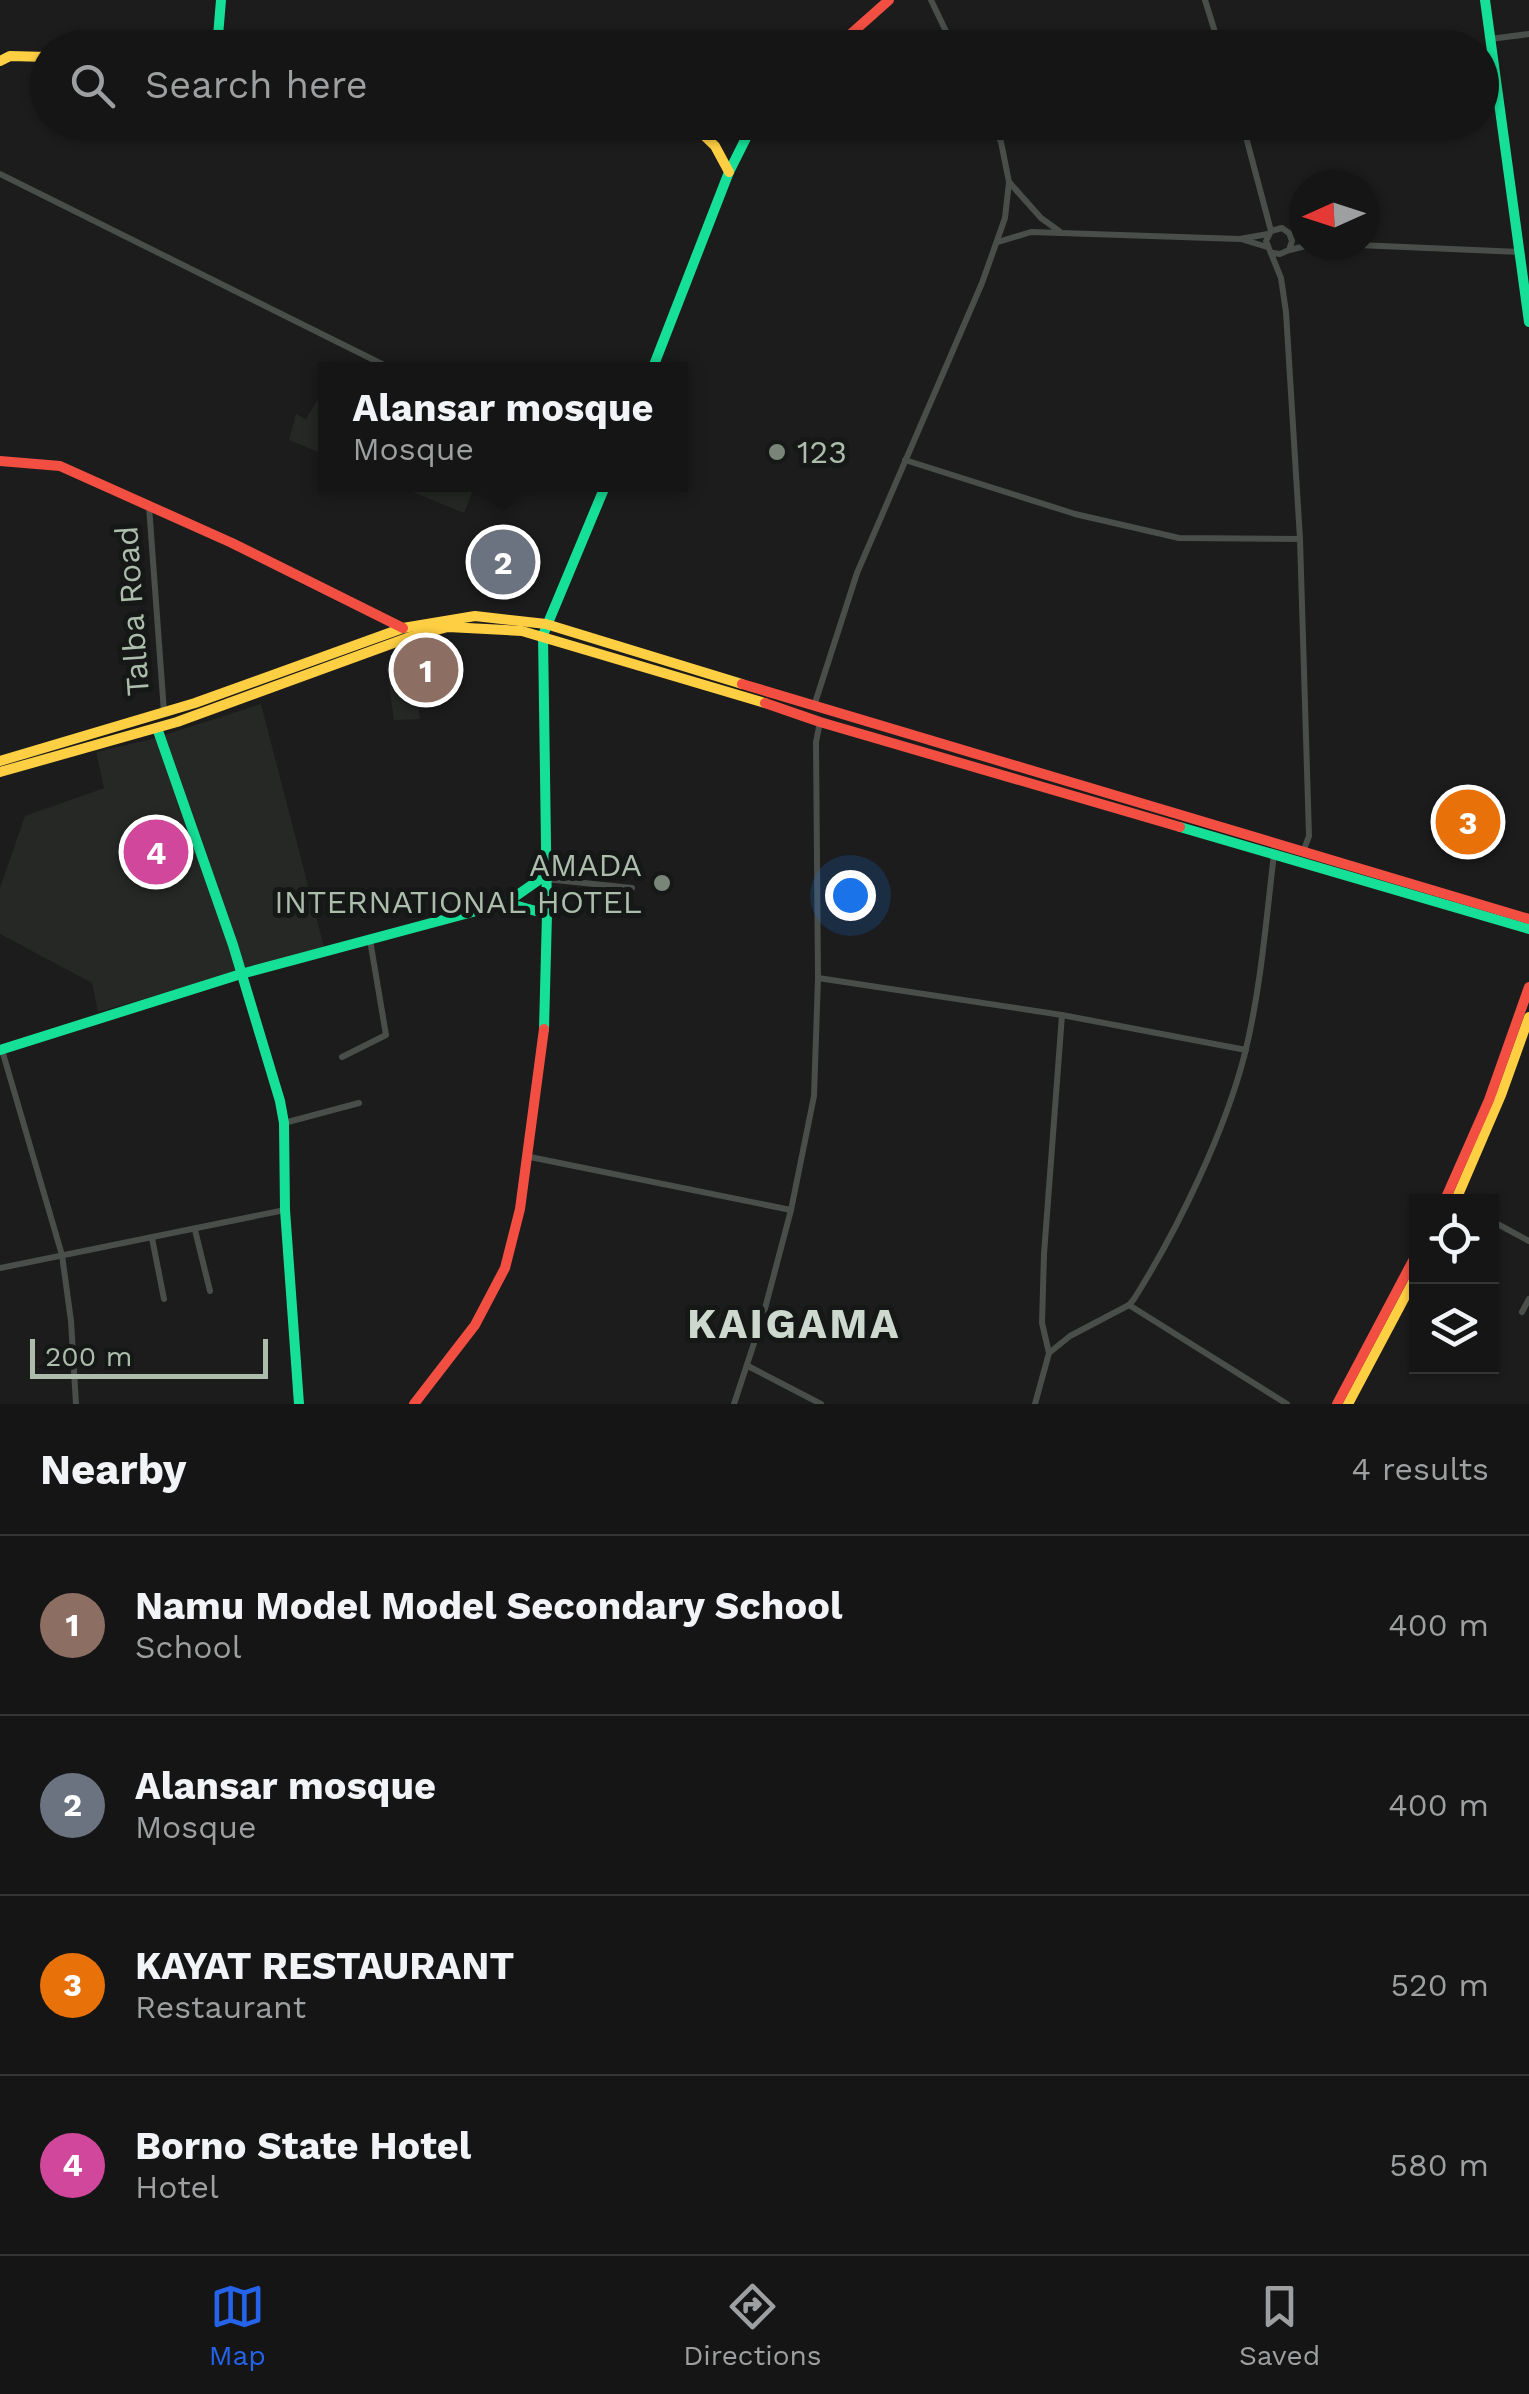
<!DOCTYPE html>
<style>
body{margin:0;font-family:"Work Sans",sans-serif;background:#1d1e1d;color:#f1f3f6}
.controls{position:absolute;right:30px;bottom:30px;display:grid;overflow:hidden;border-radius:0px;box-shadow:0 2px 8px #0004}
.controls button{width:90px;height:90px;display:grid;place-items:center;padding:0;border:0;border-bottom:2px solid #333434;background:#141514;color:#f1f3f6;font:50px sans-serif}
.compass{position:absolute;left:1289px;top:170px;width:90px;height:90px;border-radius:50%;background:#141514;box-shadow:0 2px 8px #0004;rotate:267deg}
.scale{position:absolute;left:30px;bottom:25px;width:238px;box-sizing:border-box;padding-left:10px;border:5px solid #acbdac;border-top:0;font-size:28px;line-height:35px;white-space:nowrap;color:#acbdac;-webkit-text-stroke:8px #151816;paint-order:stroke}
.you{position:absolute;left:850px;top:895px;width:35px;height:35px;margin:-25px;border:8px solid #fff;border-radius:50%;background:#1a73e8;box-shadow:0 0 0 15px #1a73e833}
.badge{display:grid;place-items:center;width:65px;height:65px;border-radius:50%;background:#2563eb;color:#fff;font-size:32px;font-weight:700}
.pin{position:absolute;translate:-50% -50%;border:5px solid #fff;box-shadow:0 2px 10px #0006}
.popup{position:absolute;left:318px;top:362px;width:370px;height:130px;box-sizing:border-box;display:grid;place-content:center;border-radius:0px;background:#141514;filter:drop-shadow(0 2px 8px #0005);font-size:32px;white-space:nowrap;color:#9d9fa0}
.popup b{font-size:38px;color:#f1f3f6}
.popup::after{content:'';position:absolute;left:50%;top:100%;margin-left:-20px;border:20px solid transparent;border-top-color:#141514}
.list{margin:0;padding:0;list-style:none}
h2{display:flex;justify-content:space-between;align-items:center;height:130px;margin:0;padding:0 40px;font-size:42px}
h2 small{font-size:32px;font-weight:400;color:#9d9fa0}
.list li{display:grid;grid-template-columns:65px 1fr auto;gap:30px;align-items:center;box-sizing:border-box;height:180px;padding:0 40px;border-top:2px solid #333434}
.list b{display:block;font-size:38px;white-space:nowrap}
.list p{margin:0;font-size:32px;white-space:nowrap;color:#9d9fa0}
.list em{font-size:32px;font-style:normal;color:#9d9fa0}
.icon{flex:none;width:55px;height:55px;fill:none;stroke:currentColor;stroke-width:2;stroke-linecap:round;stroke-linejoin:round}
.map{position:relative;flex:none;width:1529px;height:1404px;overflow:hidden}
.search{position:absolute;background:#141514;box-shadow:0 2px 8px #0004;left:30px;right:30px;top:30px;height:110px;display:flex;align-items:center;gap:25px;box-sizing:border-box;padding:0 35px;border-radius:55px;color:#9d9fa0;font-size:38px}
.sheet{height:850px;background:#141514}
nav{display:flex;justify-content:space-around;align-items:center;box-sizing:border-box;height:140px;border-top:2px solid #333434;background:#141514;font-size:28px;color:#9d9fa0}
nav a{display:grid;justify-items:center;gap:5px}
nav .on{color:#2563eb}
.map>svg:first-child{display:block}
</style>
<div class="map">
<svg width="1529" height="1404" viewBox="0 0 1529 1404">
<rect width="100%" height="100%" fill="#1b1c1b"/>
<g fill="#252825">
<path d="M325,388V455L289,440L296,414L306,419Z"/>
<path d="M395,485L475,484V485L464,513Z"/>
<path d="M451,647L455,670L416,684L420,719L394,720L386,664Z"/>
<path d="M261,704L324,947L98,1012L92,983L0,934V888L25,816L104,788L96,752L152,739Z"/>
</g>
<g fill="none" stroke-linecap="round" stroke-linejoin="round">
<g stroke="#494e4a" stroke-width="6">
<path d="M931,0L954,48"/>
<path d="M1205,0L1220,48"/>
<path d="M1490,39L1529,34"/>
<path d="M1242,122L1271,231"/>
<path d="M0,174L394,370"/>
<path d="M1009,182L1041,218L1059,231"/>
<path d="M1241,239L1267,247"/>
<path d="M998,242L1031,232L1240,239L1268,234"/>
<path d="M1358,245L1520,252"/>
<path d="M1290,250L1309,245"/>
<path d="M1273,253L1280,254L1289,250L1292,241L1289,233L1282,228L1271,231L1266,241L1281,278L1286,312L1300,539L1309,836L1303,852"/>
<path d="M905,460L1075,514L1179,538L1300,539"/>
<path d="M149,506L164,712"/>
<path d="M814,706L857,573L982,283L1005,218L1009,182L1001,142L991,122"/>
<path d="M546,879L632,888"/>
<path d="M818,978L1062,1015L1246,1050"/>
<path d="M2,1050L62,1255L71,1321L76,1404"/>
<path d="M342,1057L386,1035L370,940"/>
<path d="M284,1123L359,1103"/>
<path d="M530,1157L791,1210"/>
<path d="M1492,1221L1529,1241"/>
<path d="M195,1230L210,1291"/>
<path d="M152,1238L164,1299"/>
<path d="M0,1268L285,1210"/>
<path d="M1129,1305L1287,1404"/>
<path d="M1522,1312L1529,1299"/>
<path d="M1049,1353L1042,1323L1044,1254L1062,1015"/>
<path d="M748,1366L821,1404"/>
<path d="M734,1404L763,1316L791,1210L814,1096L818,978L816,742L820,722"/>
<path d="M1035,1404L1049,1353L1070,1336L1129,1305L1134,1299C1178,1229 1225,1132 1245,1053C1261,988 1266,920 1274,854"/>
</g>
<g stroke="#16e098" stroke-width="10">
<path d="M1485,0L1529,322"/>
<path d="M217,48L221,0"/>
<path d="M652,370L729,172L754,122"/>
<path d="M157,728L233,945L280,1101L284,1123L285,1210L299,1404"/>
<path d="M1180,827L1529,929"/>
<path d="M506,903L547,914"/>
<path d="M544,1029L547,914L543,635L606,484"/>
<path d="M0,1050L241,974L506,903L546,875"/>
</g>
<g stroke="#ffcf43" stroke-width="10">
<path d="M0,61L10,56L48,57"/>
<path d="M410,122L482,129L702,122"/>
<path d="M693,125L715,146L729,172"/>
<path d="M0,761L195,703L403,628L475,616L546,624L742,684"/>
<path d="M0,772L177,722L410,637L448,627L522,631L765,703"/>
<path d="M1455,1202L1501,1095L1529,1017"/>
<path d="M1348,1404L1416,1276"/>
</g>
<g stroke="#f24e42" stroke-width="10">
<path d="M835,48L889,0"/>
<path d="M0,461L60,466L232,543L403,628"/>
<path d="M742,684L1529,919"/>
<path d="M765,703L820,722L1180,827"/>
<path d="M1444,1202L1489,1100L1529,987"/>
<path d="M414,1404L475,1325L505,1268L520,1209L544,1029"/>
<path d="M1337,1404L1416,1255"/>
</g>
</g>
<g fill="#798579" stroke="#151816" stroke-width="4">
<circle cx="777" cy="452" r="10"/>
<circle cx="662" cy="883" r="10"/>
</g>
<g text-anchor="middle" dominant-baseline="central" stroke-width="10" stroke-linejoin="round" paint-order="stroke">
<g font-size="32" fill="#acbdac" stroke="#151816" text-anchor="start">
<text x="797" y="452">123</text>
<text x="642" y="865" text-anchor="end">AMADA<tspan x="642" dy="37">INTERNATIONAL HOTEL</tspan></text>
</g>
<g font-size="32" fill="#acbdac" stroke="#151816">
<text transform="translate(132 611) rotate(-94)">Talba Road</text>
</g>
<g font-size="42" font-weight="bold" letter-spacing="2.5" fill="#cdd9ce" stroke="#151816">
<text x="794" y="1323">KAIGAMA</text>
</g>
</g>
</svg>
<div class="controls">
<button><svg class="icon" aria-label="locate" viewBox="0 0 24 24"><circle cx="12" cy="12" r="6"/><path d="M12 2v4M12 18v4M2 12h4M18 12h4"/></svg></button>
<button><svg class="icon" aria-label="layers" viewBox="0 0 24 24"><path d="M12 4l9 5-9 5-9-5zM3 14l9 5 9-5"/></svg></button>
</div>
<svg class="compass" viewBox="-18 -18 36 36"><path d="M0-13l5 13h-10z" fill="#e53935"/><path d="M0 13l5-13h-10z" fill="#9d9fa0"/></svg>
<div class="scale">200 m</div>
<div class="you"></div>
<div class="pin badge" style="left:426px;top:670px;background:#8d6e63">1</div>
<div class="pin badge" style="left:503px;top:562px;background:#6b7280">2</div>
<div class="popup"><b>Alansar mosque</b>Mosque</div>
<div class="pin badge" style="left:1468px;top:822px;background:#e8710a">3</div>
<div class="pin badge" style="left:156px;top:852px;background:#d1479c">4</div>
<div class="search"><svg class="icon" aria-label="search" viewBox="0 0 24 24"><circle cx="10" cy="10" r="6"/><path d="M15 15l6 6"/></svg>Search here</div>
</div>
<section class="sheet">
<h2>Nearby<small>4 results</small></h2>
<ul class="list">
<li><span class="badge" style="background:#8d6e63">1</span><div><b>Namu Model Model Secondary School</b><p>School</p></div><em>400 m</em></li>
<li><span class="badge" style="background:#6b7280">2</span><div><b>Alansar mosque</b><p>Mosque</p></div><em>400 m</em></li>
<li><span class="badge" style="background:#e8710a">3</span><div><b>KAYAT RESTAURANT</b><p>Restaurant</p></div><em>520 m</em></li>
<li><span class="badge" style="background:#d1479c">4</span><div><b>Borno State Hotel</b><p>Hotel</p></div><em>580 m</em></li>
</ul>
</section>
<nav>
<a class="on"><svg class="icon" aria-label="map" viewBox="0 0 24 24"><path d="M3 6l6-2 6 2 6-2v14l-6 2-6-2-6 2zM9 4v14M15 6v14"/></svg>Map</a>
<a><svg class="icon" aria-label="directions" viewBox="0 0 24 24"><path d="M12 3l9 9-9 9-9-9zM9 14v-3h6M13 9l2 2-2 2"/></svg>Directions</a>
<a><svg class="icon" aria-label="saved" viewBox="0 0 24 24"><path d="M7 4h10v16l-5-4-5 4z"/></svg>Saved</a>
</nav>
